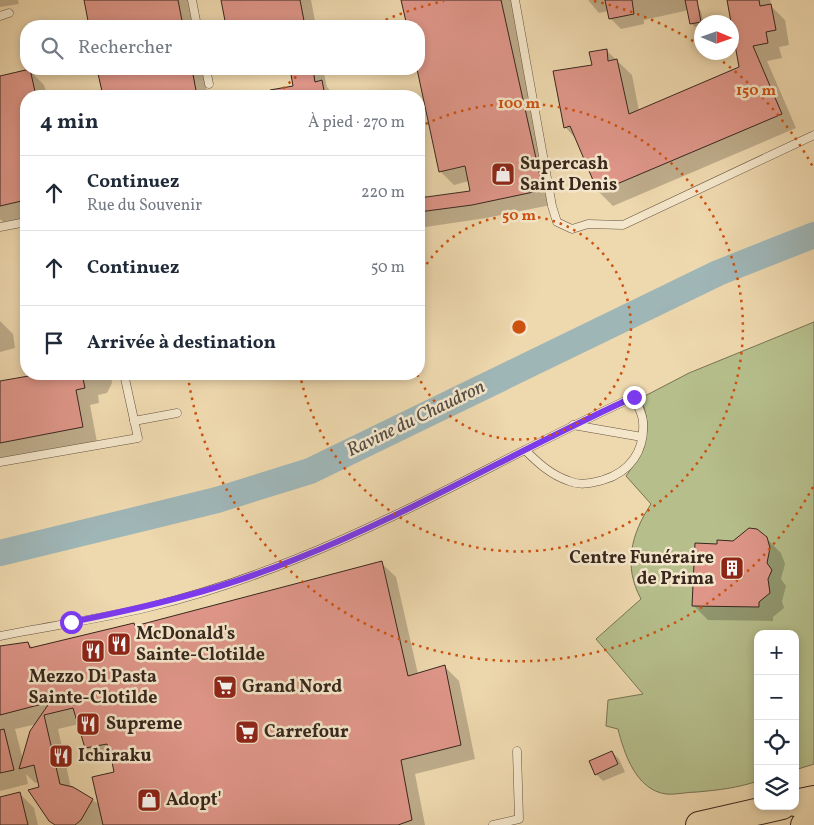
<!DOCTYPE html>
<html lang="fr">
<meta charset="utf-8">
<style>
body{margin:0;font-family:Vollkorn,serif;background:#f6f6f7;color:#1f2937}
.controls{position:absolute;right:15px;bottom:15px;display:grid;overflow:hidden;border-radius:10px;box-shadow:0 2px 8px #0003}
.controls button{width:45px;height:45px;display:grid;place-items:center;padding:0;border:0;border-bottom:1px solid #e0e1e3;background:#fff;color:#1f2937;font:25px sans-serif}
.compass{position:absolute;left:694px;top:15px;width:45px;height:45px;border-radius:50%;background:#fff;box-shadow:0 2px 8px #0003;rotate:92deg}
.stop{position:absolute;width:15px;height:15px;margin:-11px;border:4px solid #7c3aed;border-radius:50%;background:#fff}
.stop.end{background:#7c3aed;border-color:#fff;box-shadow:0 1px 5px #0008}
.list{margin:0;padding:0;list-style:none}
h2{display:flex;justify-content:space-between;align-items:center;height:65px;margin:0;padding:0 20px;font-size:21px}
h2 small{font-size:16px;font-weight:400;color:#747a83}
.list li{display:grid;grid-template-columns:32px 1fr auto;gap:15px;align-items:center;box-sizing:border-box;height:75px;padding:0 20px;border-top:1px solid #e0e1e3}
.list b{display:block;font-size:19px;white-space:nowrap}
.list p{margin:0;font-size:16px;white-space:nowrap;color:#747a83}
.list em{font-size:16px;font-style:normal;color:#747a83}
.icon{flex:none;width:28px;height:28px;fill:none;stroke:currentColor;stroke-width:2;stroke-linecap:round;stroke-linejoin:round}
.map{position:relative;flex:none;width:814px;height:825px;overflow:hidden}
.search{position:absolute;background:#fff;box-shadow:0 2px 8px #0003;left:20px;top:20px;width:405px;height:55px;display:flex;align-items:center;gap:12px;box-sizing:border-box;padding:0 18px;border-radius:20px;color:#747a83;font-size:19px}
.panel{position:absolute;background:#fff;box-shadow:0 2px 8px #0003;left:20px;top:90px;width:405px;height:290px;border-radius:20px}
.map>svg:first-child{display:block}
</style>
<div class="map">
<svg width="814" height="825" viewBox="0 0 814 825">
<rect width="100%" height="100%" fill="#eed8ae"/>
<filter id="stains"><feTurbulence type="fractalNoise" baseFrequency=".004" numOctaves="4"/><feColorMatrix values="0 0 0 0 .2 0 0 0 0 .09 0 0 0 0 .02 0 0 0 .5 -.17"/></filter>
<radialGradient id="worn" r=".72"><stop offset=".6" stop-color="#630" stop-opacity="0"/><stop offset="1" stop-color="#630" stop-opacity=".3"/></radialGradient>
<path fill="#b6bf8c" stroke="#777355" d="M814,322V764L795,770V634H758V781C737,788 719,790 697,792C687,792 675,795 666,794C636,790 624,753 618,729L606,726L608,700L643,694L596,639L641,599C623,566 631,534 651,504L626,476C646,448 653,431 641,398L689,373Z"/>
<g fill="#0003" fill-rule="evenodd">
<path d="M0,0H18L19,4L0,7Z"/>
<path d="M85,0H189L194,26H90Z"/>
<path d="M223,0H311L316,26H227Z"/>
<path d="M402,0H511L556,204L486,218L419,228V189L428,198L471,192L469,181L454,185L440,171L418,69L419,26H408Z"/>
<path d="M588,0H693L701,11L703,22L695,27L691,23L689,10L644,20V24L621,29L610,18L609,11L599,13Z"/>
<path d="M728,0H770L772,7L785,20L789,45L779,47L782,58L767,61L796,128L613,206L599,192L576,139L566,128L554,72L593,66L606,50L632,75L639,111L741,68Z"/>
<path d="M99,69H203L208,96H104Z"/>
<path d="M291,69H323L327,87L335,96H280L278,90L294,87Z"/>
<path d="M30,71L44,85L47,96H26V218L4,223L0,219V77Z"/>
<path d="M386,90L392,96H353Z"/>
<path d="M0,321L13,334L15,348L0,352Z"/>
<path d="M47,374H108L111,376L112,383L107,393L98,395L99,403L90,405L97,442L0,460V382Z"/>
<path d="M766,538L781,553L785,564L781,579L786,586L782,601L784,608L773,617V621L708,620L693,605L718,545Z"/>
<path d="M381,563L396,577L418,674L445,667L459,681L475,759L415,774L425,825H55L39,782L35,783L26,774L28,784L0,791V648L28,643L34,649L134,624L137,627ZM37,724L23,760L15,729ZM79,724L86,748L101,762L112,760L115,773L99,804L71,788L58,729Z"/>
<path d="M612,752L619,759L625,772L603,781L596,774Z"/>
<path d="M19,793L34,808L38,825H0V798Z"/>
</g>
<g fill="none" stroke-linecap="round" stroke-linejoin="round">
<path stroke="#9fb6b7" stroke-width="26" d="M0,553L217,500L310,471L718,273L814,235"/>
</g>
<g fill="#df9689" stroke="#38271e">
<path d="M84,0H178L183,26H89Z"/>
<path d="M221,0H300L305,26H226Z"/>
<path d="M401,0H501L543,190L472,205L419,212V198L470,191L465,166L439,172L417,69H419V26H407Z"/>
<path d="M605,0H632L634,14L609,19Z"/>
<path d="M685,0H697L701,22L690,24Z"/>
<path d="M727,0H759L760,6L771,4L776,30L766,32L768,43L753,46L782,114L598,192L570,126L564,128L553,71L592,65L589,52L607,49L608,61L617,59L629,114L739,67Z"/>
<path d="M30,69L36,96H26V200L0,206V76Z"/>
<path d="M97,69H192L197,96H103Z"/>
<path d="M290,69H313L315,82L322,80L325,96H271L270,90L293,86Z"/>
<path d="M40,374H82L85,388L76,390L83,427L0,443V381Z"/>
<path d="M749,528L757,529L767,537L770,548L767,563L772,570L768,579L770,593L759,602V607L692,606L695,543L717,544V540L733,541Z"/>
<path d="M382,561L408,676L445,665L461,745L401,760L412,820L398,825H103L92,777L114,772L111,757L107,744L85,748L73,708L44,715L60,784L73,787L93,799L81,820L75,825H55L49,821L28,790L39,787L34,765L19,769L30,731L50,702L0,715V646L28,642L30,648L134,623L135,626Z"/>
<path d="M4,729L14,770L0,773V730Z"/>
<path d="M612,751L618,764L595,775L589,761Z"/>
<path d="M20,792L28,825H0V797Z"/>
</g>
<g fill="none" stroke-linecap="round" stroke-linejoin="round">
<g stroke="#665342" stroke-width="9">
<g id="lane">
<path d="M192,0L197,26"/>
<path d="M515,0L552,206L557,222L572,229L588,224L623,225L814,135"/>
<path d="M0,16L9,13"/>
<path d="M206,69L209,84"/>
<path d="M0,227L26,222"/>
<path d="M134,421L177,413"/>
<path d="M573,425L642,437"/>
<path d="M0,462L138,438L124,374"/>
<path d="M0,636C49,626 100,619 149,607C199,595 249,578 296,559C412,513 521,448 634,397C637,405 643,414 643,422C645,451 630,472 603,480C591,483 580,486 569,481C551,475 538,463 525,450"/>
<path d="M493,825L519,819L517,751"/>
</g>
</g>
<g stroke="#38271e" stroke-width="28">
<g id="highway">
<path d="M795,803L814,799"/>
<path d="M699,825L782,806"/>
<path d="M804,825L814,823"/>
</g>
</g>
<use href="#lane" stroke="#f4e6ca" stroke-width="8"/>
<use href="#highway" stroke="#eed8ae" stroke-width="26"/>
</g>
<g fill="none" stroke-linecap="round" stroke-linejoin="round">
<path stroke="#7c3aed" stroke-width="6" d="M71,622C148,607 223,589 296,559C412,513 521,448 634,397"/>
</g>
<g fill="none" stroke="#ce520f" stroke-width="2.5" stroke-dasharray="2.5 5">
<path d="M419 277A112 112 0 1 1 417 374"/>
<path d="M419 127A224 224 0 1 1 300 375"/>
<path d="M813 487A335 335 0 0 1 188 377M278 94A335 335 0 0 1 304 70M372 26A335 335 0 0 1 444 1M594 1A335 335 0 0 1 701 46M711 53A335 335 0 0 1 813 167"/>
</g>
<defs>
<g id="shop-square" transform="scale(1.25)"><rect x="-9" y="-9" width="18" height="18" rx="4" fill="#8f2418" stroke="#f4e6ca"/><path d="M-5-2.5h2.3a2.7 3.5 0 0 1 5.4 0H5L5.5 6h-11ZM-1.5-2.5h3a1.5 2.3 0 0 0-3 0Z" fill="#fff"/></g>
<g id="building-square" transform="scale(1.25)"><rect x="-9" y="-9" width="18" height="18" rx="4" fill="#8f2418" stroke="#f4e6ca"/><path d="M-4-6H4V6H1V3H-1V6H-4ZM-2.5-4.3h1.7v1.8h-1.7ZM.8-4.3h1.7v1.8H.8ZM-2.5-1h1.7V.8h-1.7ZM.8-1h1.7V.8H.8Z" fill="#fff"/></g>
<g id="restaurant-square" transform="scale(1.25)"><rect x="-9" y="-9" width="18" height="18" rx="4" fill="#8f2418" stroke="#f4e6ca"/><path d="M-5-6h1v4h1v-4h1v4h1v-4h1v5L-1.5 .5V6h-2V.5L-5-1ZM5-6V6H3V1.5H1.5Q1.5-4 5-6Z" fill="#fff"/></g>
<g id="supermarket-square" transform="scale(1.25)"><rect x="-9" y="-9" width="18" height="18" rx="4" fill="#8f2418" stroke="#f4e6ca"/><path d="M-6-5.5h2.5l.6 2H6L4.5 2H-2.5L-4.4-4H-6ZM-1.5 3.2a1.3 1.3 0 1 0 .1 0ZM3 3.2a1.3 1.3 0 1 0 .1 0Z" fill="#fff"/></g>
</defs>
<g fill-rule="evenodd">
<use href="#shop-square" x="503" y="174"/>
<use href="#building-square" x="732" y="568"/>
<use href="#restaurant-square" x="119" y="644"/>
<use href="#restaurant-square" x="93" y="651"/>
<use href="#supermarket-square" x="225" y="687"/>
<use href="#restaurant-square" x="88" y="724"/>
<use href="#supermarket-square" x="247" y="732"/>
<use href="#restaurant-square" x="61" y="756"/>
<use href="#shop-square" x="149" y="800"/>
</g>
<g text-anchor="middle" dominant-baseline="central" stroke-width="5" stroke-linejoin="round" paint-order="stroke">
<g font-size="18" font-weight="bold" fill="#38271e" stroke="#f4e6ca" text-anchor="start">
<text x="520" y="164">Supercash<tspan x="520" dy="21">Saint Denis</tspan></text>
<text x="714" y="558" text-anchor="end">Centre Funéraire<tspan x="714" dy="21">de Prima</tspan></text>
<text x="136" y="634">McDonald's<tspan x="136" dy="21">Sainte-Clotilde</tspan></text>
<text x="93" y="677" text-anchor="middle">Mezzo Di Pasta<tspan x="93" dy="21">Sainte-Clotilde</tspan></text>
<text x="242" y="687">Grand Nord</text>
<text x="106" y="724">Supreme</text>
<text x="264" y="732">Carrefour</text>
<text x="78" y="756">Ichiraku</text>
<text x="166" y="800">Adopt'</text>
</g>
<g font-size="19" font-style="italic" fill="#524b44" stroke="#f4e6ca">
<text transform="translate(416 419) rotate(-26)">Ravine du Chaudron</text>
</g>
</g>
<circle cx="519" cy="327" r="8" fill="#ce520f" stroke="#f4e6ca" stroke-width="2.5"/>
<g font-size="15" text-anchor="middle" font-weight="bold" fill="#ce520f" stroke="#f4e6ca" stroke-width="5" stroke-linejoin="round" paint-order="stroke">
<text x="756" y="95">150 m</text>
<text x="519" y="108">100 m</text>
<text x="519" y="220">50 m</text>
</g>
<rect width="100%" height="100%" filter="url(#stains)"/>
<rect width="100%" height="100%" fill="url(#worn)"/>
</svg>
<div class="controls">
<button>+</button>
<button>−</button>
<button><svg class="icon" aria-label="locate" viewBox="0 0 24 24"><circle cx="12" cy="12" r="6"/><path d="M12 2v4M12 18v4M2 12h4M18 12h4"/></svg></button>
<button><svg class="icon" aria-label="layers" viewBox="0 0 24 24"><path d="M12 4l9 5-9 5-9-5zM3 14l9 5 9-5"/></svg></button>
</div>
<svg class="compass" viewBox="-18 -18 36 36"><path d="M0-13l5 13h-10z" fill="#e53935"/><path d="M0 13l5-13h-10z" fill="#747a83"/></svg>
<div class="stop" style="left:71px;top:622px"></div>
<div class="stop end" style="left:634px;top:397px"></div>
<div class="search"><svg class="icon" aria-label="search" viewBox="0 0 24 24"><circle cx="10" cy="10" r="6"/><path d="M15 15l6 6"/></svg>Rechercher</div>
<section class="panel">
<h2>4 min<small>À pied · 270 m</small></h2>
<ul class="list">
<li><svg class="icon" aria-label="ahead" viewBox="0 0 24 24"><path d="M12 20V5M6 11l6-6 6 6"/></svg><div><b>Continuez</b><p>Rue du Souvenir</p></div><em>220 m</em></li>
<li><svg class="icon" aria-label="ahead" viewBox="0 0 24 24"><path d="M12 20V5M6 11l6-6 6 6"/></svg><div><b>Continuez</b></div><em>50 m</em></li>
<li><svg class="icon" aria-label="arrive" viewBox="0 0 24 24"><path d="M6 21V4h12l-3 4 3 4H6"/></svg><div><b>Arrivée à destination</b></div></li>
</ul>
</section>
</div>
